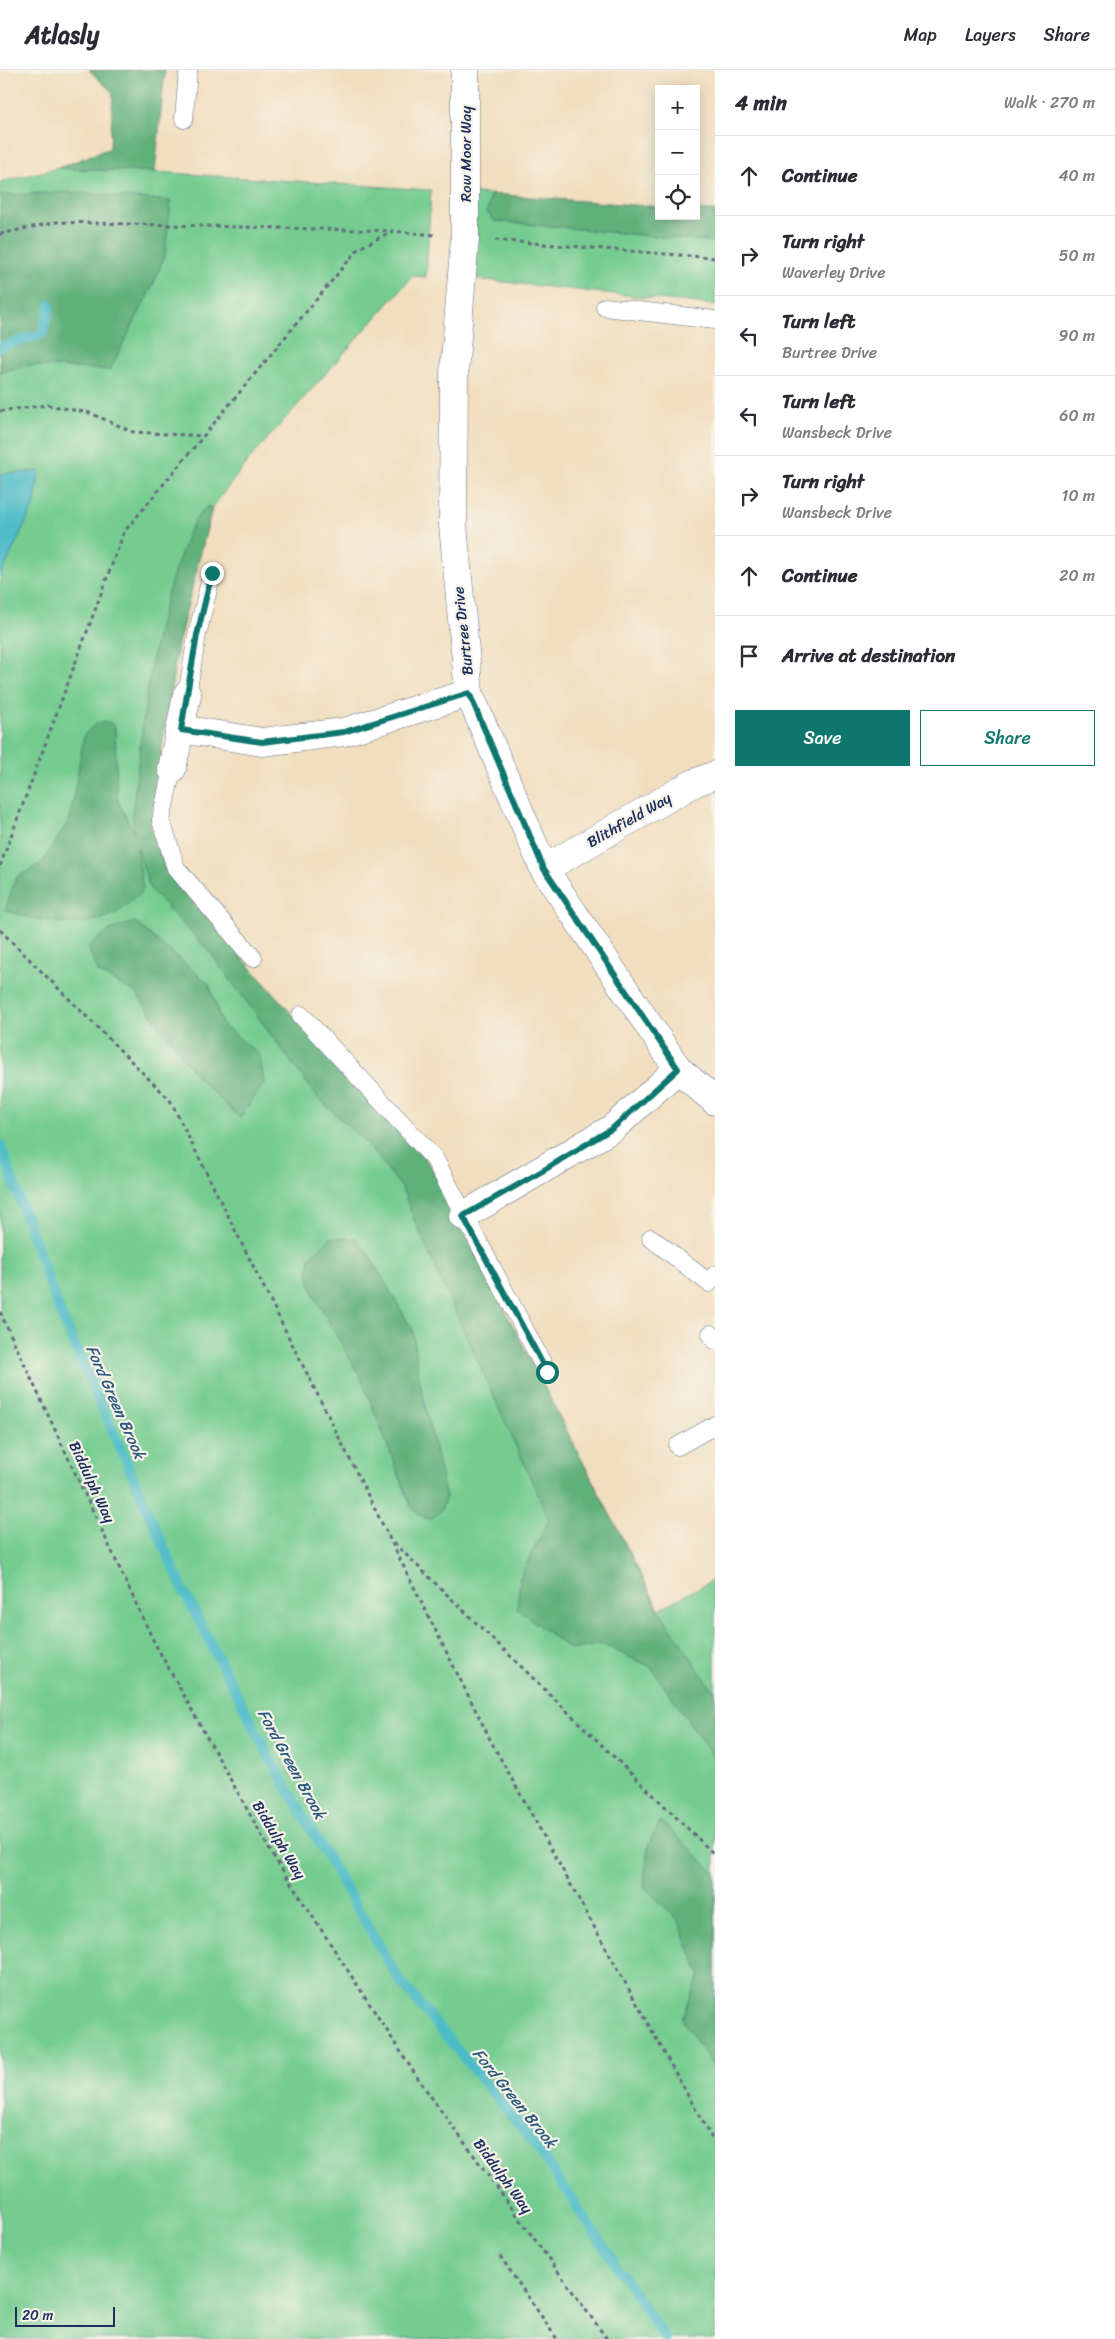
<!DOCTYPE html>
<meta charset="utf-8">
<style>
body{margin:0;font-family:Sriracha,sans-serif;background:#f7f7f7;color:#2b2b33}
.controls{position:absolute;right:15px;top:15px;display:grid;overflow:hidden;border-radius:0px;box-shadow:0 2px 12px #0003}
.controls button{width:45px;height:45px;display:grid;place-items:center;padding:0;border:0;border-bottom:1px solid #e1e1e2;background:#fff;color:#2b2b33;font:25px sans-serif}
.scale{position:absolute;left:15px;bottom:12px;width:100px;box-sizing:border-box;padding-left:5px;border:2px solid #1b2f5e;border-top:0;font-size:14px;line-height:18px;white-space:nowrap;color:#1b2f5e;-webkit-text-stroke:4px #f7f3e8;paint-order:stroke}
.stop{position:absolute;width:15px;height:15px;margin:-11px;border:4px solid #0f766e;border-radius:50%;background:#fff}
.stop.end{background:#0f766e;border-color:#fff;box-shadow:0 1px 5px #0008}
.list{margin:0;padding:0;list-style:none}
h2{display:flex;justify-content:space-between;align-items:center;height:65px;margin:0;padding:0 20px;font-size:21px}
h2 small{font-size:16px;font-weight:400;color:#7c7c81}
.list li{display:grid;grid-template-columns:32px 1fr auto;gap:15px;align-items:center;box-sizing:border-box;height:80px;padding:0 20px;border-top:1px solid #e1e1e2}
.list b{display:block;font-size:19px;white-space:nowrap}
.list p{margin:0;font-size:16px;white-space:nowrap;color:#7c7c81}
.list em{font-size:16px;font-style:normal;color:#7c7c81}
.actions{display:flex;gap:10px;padding:15px 20px}
.actions a{flex:1;padding:11px 0;border:1px solid #0f766e;border-radius:0px;text-align:center;font-size:18px;color:#0f766e}
.actions .main{background:#0f766e;color:#fff}
.icon{flex:none;width:28px;height:28px;fill:none;stroke:currentColor;stroke-width:2;stroke-linecap:round;stroke-linejoin:round}
.map{position:relative;flex:none;width:715px;height:2269px;overflow:hidden}
header{display:flex;align-items:center;gap:30px;box-sizing:border-box;height:70px;padding:0 25px;background:#fff;border-bottom:1px solid #e1e1e2}
header strong{font-size:24px}
nav{display:flex;gap:28px;margin-inline-start:auto;font-size:18px}
main{display:flex}
aside{flex:1;background:#fff}
.map>svg:first-child{display:block}
</style>
<header>
<strong>Atlasly</strong>
<nav><a>Map</a><a>Layers</a><a>Share</a></nav>
</header>
<main>
<div class="map">
<svg width="715" height="2269" viewBox="0 0 715 2269">
<rect width="100%" height="100%" fill="#f7f3e8"/>
<filter id="ink" filterUnits="userSpaceOnUse"><feTurbulence type="fractalNoise" baseFrequency=".02" numOctaves="2"/><feDisplacementMap in="SourceGraphic" scale="10" xChannelSelector="R" yChannelSelector="G"/><feConvolveMatrix kernelMatrix="1 2 1 2 8 2 1 2 1" color-interpolation-filters="sRGB"/></filter>
<filter id="wash" filterUnits="userSpaceOnUse"><feTurbulence type="fractalNoise" baseFrequency=".0096" numOctaves="4" result="noise"/><feDisplacementMap in="SourceGraphic" scale="20" xChannelSelector="R" yChannelSelector="G"/><feGaussianBlur stdDeviation="1.12" result="paint"/><feColorMatrix in="noise" values="0 0 0 0 0 0 0 0 0 0 0 0 0 0 0 0 0 1.4 0 .05"/><feComposite in="paint" operator="in"/></filter>
<g filter="url(#wash)">
<rect width="100%" height="100%" fill="#f1debe"/>
<g fill="#75cc90" stroke="#487e77">
<path d="M58,98L155,102L431,120L426,207L413,206L252,386L212,438L178,574L150,756L166,801L296,949L457,1149L659,1539L715,1509V2269H0V112Z"/>
<path d="M474,123L659,137V146H696V140L715,141V235L476,209Z"/>
</g>
<g fill="#60b07a" stroke="#3e706c">
<path d="M89,0H165L155,102L58,98L110,78L113,23Z"/>
<path d="M67,122L171,131L165,185L154,213L110,300L26,295L0,303V125Z"/>
<path d="M491,124L659,137V146H696V140L715,142V172L494,151L487,142Z"/>
<path d="M207,436L212,438L178,574L150,756L166,801L296,949L429,1093L659,1540L715,1623V1690L651,1597L601,1574L571,1580L517,1539L520,1507L549,1449L417,1157L402,1118L370,1077L318,1028L212,885L150,819L137,777L143,821C133,829 123,840 112,845C80,860 37,851 5,840L16,808L42,793L70,749L84,665L96,653L109,652L115,656L117,728L134,763L132,744C143,656 149,565 182,481C189,462 192,450 207,436Z"/>
<path d="M135,852L209,914L222,954L260,985L264,1013L240,1048L198,1008L136,923L98,902L88,877L110,860Z"/>
<path d="M331,1168H356L367,1182L413,1260L419,1307L446,1428L441,1440L431,1450L419,1445L411,1436L363,1312L315,1227L308,1206L310,1187Z"/>
<path d="M661,1751L715,1803V1999L682,1949L700,1904L678,1850L644,1817L648,1775Z"/>
</g>
<path fill="#4ebcc7" stroke="#347692" d="M39,401L35,433L0,507V404Z"/>
<g fill="none" stroke-linecap="round" stroke-linejoin="round">
<g stroke="#4ebcc7" stroke-width="10">
<path d="M0,277L42,264L50,235"/>
<path d="M0,1074L59,1240L184,1522L273,1694L398,1908L536,2075L665,2269"/>
</g>
</g>
</g>
<g filter="url(#ink)">
<g fill="none" stroke-linecap="round" stroke-linejoin="round">
<g stroke="#666c80" stroke-width="19">
<g id="service">
<path d="M184,49L188,0"/>
<path d="M605,237L715,250"/>
<path d="M187,625L197,565L212,503"/>
<path d="M172,699L161,750L176,798L253,888"/>
<path d="M301,945L434,1088L547,1302"/>
<path d="M651,1168L709,1213L715,1205"/>
<path d="M711,1264L715,1270"/>
<path d="M678,1376L715,1355"/>
</g>
</g>
<g stroke="#666c80" stroke-width="29">
<g id="minor">
<path d="M465,0V168L454,303L453,455L469,623L544,799L678,999L715,1031"/>
<path d="M181,659L262,672L344,662L469,623"/>
<path d="M172,699L187,625"/>
<path d="M544,799L694,713L715,705"/>
<path d="M463,1146L613,1058L678,999"/>
</g>
</g>
<g stroke="#666c80" stroke-width="3" stroke-dasharray="4 4" stroke-linecap="butt">
<path d="M0,164L56,152L393,161"/>
<path d="M495,170L715,188"/>
<path d="M0,341L48,335L90,343L133,362L203,366"/>
<path d="M0,796L124,462L359,178L393,161L434,165"/>
<path d="M0,860L170,1030L493,1675L715,2074"/>
<path d="M0,1242L154,1572L272,1784L419,2010L607,2269"/>
<path d="M394,1473L715,1785"/>
<path d="M500,2186L557,2269"/>
</g>
<use href="#service" stroke="#fff" stroke-width="18"/>
<use href="#minor" stroke="#fff" stroke-width="28"/>
</g>
</g>
<g fill="none" stroke-linecap="round" stroke-linejoin="round" filter="url(#ink)">
<path stroke="#0f766e" stroke-width="6" d="M212,503L197,565L181,660L262,672L344,662L469,623L544,799L678,999L613,1058L544,1100L463,1146L547,1302"/>
</g>
<g text-anchor="middle" dominant-baseline="central" stroke-width="4.5" stroke-linejoin="round" paint-order="stroke">
<g font-size="15" fill="#1b2f5e" stroke="#f7f3e8">
<text transform="translate(466 84) rotate(-90)">Row Moor Way</text>
<text transform="translate(463 561) rotate(-96)">Burtree Drive</text>
<text transform="translate(629 750) rotate(-30)">Blithfield Way</text>
<text transform="translate(92 1412) rotate(65)">Biddulph Way</text>
<text transform="translate(279 1770) rotate(59)">Biddulph Way</text>
<text transform="translate(503 2106) rotate(54)">Biddulph Way</text>
</g>
<g font-size="16" font-style="italic" fill="#2a597e" stroke="#f7f3e8">
<text transform="translate(116 1332) rotate(66)">Ford Green Brook</text>
<text transform="translate(292 1694) rotate(61)">Ford Green Brook</text>
<text transform="translate(515 2028) rotate(51)">Ford Green Brook</text>
</g>
</g>
</svg>
<div class="controls">
<button>+</button>
<button>−</button>
<button><svg class="icon" aria-label="locate" viewBox="0 0 24 24"><circle cx="12" cy="12" r="6"/><path d="M12 2v4M12 18v4M2 12h4M18 12h4"/></svg></button>
</div>
<div class="scale">20 m</div>
<div class="stop" style="left:547px;top:1302px"></div>
<div class="stop end" style="left:212px;top:503px"></div>
</div>
<aside>
<h2>4 min<small>Walk · 270 m</small></h2>
<ul class="list">
<li><svg class="icon" aria-label="ahead" viewBox="0 0 24 24"><path d="M12 20V5M6 11l6-6 6 6"/></svg><div><b>Continue</b></div><em>40 m</em></li>
<li><svg class="icon" aria-label="right" viewBox="0 0 24 24"><path d="M7 20v-9h11M14 6l5 5-5 5"/></svg><div><b>Turn right</b><p>Waverley Drive</p></div><em>50 m</em></li>
<li><svg class="icon" aria-label="left" viewBox="0 0 24 24"><path d="M17 20v-9H6M10 6l-5 5 5 5"/></svg><div><b>Turn left</b><p>Burtree Drive</p></div><em>90 m</em></li>
<li><svg class="icon" aria-label="left" viewBox="0 0 24 24"><path d="M17 20v-9H6M10 6l-5 5 5 5"/></svg><div><b>Turn left</b><p>Wansbeck Drive</p></div><em>60 m</em></li>
<li><svg class="icon" aria-label="right" viewBox="0 0 24 24"><path d="M7 20v-9h11M14 6l5 5-5 5"/></svg><div><b>Turn right</b><p>Wansbeck Drive</p></div><em>10 m</em></li>
<li><svg class="icon" aria-label="ahead" viewBox="0 0 24 24"><path d="M12 20V5M6 11l6-6 6 6"/></svg><div><b>Continue</b></div><em>20 m</em></li>
<li><svg class="icon" aria-label="arrive" viewBox="0 0 24 24"><path d="M6 21V4h12l-3 4 3 4H6"/></svg><div><b>Arrive at destination</b></div></li>
</ul>
<div class="actions"><a class="main">Save</a><a>Share</a></div>
</aside>
</main>
